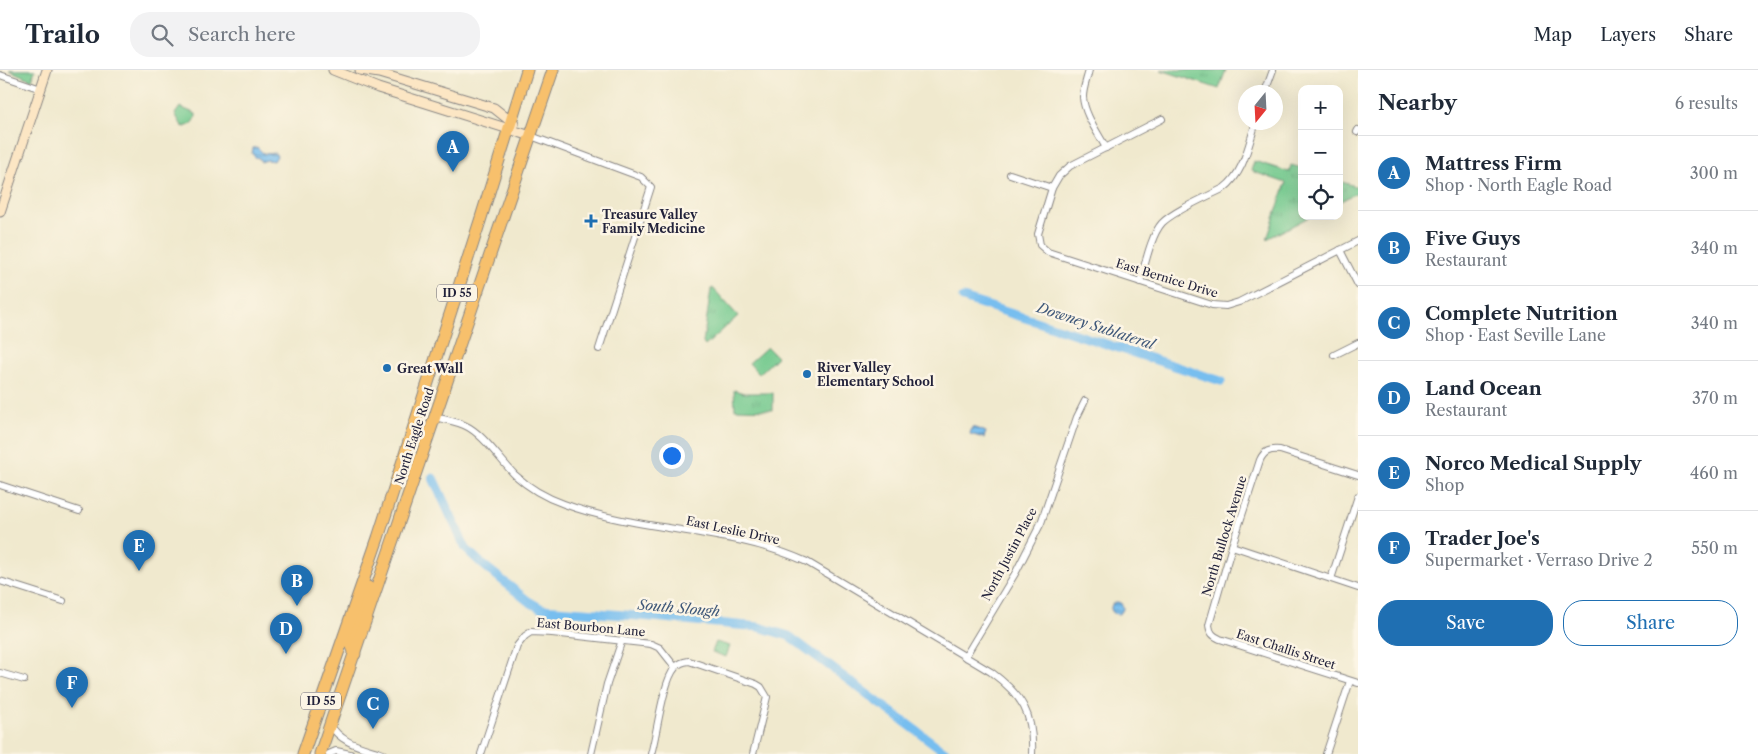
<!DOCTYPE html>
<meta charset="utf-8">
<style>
body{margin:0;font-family:"Libre Caslon Text",serif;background:#f2f2f3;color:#1f2937}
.controls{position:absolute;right:15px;top:15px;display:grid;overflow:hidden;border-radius:10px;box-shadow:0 5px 20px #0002}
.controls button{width:45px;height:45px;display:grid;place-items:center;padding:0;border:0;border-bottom:1px solid #e0e1e3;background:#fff;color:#1f2937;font:25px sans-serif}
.compass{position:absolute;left:1238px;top:15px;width:45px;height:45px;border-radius:50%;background:#fff;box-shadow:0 5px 20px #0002;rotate:198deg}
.you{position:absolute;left:671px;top:385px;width:18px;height:18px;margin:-12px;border:4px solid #fff;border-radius:50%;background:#1a73e8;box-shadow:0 0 0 8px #1a73e833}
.badge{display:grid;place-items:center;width:32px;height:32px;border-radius:50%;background:#1f6fb2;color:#fff;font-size:16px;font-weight:700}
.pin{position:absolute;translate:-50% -41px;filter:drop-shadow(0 1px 2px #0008)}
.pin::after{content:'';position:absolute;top:26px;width:18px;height:15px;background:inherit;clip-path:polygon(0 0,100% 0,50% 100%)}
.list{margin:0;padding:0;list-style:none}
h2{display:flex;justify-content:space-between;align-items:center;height:65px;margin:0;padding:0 20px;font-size:21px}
h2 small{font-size:16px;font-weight:400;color:#747a83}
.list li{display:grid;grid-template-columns:32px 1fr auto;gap:15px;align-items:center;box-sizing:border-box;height:75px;padding:0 20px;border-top:1px solid #e0e1e3}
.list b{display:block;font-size:19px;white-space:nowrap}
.list p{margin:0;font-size:16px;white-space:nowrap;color:#747a83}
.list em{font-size:16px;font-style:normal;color:#747a83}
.actions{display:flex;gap:10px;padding:15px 20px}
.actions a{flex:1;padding:11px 0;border:1px solid #1f6fb2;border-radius:20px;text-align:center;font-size:18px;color:#1f6fb2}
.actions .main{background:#1f6fb2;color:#fff}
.icon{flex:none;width:28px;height:28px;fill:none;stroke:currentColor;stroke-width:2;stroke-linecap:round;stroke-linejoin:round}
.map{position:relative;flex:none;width:1358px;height:684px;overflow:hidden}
header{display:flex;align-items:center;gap:30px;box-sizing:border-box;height:70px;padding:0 25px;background:#fff;border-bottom:1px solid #e0e1e3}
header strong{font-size:24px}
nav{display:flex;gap:28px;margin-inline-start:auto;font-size:18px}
.search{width:350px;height:45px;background:#f2f2f3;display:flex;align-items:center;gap:12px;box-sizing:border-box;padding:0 18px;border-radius:20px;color:#747a83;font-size:19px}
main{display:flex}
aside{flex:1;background:#fff}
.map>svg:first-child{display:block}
</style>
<header>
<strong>Trailo</strong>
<div class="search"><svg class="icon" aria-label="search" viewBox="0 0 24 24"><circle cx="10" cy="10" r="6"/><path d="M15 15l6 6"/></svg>Search here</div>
<nav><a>Map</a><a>Layers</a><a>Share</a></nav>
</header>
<main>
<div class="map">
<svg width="1358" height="684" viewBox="0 0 1358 684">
<defs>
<pattern id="park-tufts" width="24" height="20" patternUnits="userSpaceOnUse" patternTransform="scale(1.25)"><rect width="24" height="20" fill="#73c98e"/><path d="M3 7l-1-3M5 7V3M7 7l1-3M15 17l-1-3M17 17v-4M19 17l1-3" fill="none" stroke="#63ac7b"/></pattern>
<pattern id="water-rules" width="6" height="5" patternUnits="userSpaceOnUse" patternTransform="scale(1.25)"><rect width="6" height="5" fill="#77beef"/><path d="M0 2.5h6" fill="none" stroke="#619ac3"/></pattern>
</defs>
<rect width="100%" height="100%" fill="#fcf5e5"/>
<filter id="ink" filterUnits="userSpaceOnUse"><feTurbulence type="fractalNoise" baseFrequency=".02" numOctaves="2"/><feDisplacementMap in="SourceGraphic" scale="10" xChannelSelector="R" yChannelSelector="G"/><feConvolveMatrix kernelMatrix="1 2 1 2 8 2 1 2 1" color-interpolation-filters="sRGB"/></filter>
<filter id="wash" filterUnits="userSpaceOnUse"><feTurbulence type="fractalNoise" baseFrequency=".0096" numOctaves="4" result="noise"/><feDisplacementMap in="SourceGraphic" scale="20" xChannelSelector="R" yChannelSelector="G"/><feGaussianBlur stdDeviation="1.12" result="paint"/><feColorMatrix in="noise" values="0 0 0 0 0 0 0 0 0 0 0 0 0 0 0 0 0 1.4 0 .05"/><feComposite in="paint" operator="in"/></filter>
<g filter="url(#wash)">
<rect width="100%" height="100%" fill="#f0e9ce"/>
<g fill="#73c98e" stroke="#4a7664">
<path d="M767,277L777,287L759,304L749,293Z"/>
<path d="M716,572L730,576L726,587L712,582Z"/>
</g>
<g fill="url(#park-tufts)" stroke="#4a7664">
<path d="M9,0H35L32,10Z"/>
<path d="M1161,0H1226L1219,19Z"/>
<path d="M180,37L196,44C196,52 192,54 185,57L182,56L175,44Z"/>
<path d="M1254,91L1289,102L1291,95L1302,98V146H1311L1267,169L1286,113L1251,101Z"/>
<path d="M1339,111L1358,117V122L1339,132Z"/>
<path d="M713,218L738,246L705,276L703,273L711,219Z"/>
<path d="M734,320L744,323H773V340L735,339Z"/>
</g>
<g fill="url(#water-rules)" stroke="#4c7095">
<path d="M257,77L264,84L275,83L277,86L274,91L267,90L261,92L259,88L255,87L252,84L253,78Z"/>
<path d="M972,357L986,362L984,368L970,364Z"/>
<circle cx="1117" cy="538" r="6"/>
</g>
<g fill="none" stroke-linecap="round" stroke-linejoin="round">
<g stroke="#77beef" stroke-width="9">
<path d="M963,228L1221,311"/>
<path d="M433,408L466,479L481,493L528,531L542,539L652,547L759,557L789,566L948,684"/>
</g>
</g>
</g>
<g filter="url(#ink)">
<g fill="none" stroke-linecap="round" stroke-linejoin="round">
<g stroke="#898684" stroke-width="8">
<g id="street">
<path d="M1089,0C1087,9 1083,18 1083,27C1084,44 1098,63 1106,78"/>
<path d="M0,5L41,19"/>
<path d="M1265,22L1273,0"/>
<path d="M1162,49L1070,96L1059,106L1052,118L1038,164L1040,175L1048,182L1212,235L1226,236L1239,232L1358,171"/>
<path d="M1357,62L1358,60"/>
<path d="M531,66L641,107L651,117L599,279"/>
<path d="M1010,104L1052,118"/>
<path d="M1340,180L1358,215"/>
<path d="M1140,212C1145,195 1151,165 1162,153C1175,140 1207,127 1224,118C1244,103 1248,76 1256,52"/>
<path d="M1334,285L1358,273"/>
<path d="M434,347C444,349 455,351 464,355C483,363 500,390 515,405C528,417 547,428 564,434C642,463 730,457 807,492L991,602C1022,625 1034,644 1032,684"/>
<path d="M1358,405L1280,380C1270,379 1264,381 1260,390L1232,476L1209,555C1210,563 1213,566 1220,569L1358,613"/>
<path d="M0,415L79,441"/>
<path d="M1232,476L1358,518"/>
<path d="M1331,509L1358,426"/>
<path d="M0,511L63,531"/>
<path d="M965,587L1016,502L1041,453L1077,347L1085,331"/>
<path d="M0,603L24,610"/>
<path d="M330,654C341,674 363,677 383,684"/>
<path d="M329,684L336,681L350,684"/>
<path d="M481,684L517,576L525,566L531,562L552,563L651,574L660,578L675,597"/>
<path d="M591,684L607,614L622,570"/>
<path d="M651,684C657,664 663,611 675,598C679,593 683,592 689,591L756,614L761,617L767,627L753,684"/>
<path d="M1326,684L1350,611"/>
</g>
</g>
<g stroke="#898684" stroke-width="11">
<g id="secondary">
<path d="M333,0L378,18L531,66"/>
<path d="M360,0L379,3L494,38L514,54"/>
<path d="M0,142L47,0"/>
</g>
</g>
<g stroke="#898684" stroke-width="13">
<g id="highway">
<path d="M355,584L350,571L368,517"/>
<path d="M303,684L378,468L480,151L527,0"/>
<path d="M320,684L553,0"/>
</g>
</g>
<use href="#street" stroke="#fff" stroke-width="6"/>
<use href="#secondary" stroke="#fce6c4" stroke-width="9"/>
<use href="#highway" stroke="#f7c06c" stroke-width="11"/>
</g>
</g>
<g fill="#1f6fb2" stroke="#fcf5e5" stroke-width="2">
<path d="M588.5 143.5h5v5h5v5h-5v5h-5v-5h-5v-5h5z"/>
<circle cx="387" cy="298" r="5"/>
<circle cx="807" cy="304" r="5"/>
</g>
<g text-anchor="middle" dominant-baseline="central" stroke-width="5" stroke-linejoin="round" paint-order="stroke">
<g fill="#fcf5e5" stroke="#63616e" stroke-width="1">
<rect x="437" y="214.5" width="40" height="17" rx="4"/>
<rect x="301" y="622.5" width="40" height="17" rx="4"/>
</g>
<g font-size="11" font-weight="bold" fill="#22223b">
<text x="457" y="223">ID 55</text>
<text x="321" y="631">ID 55</text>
</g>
<g font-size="12" font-weight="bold" fill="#22223b" stroke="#fcf5e5" text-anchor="start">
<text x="602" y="144">Treasure Valley<tspan x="602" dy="14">Family Medicine</tspan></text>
<text x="817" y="297">River Valley<tspan x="817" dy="14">Elementary School</tspan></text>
<text x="397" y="298">Great Wall</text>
</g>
<g font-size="12" fill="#22223b" stroke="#fcf5e5">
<text transform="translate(1167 208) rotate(17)">East Bernice Drive</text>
<text transform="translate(414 366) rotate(-72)">North Eagle Road</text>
<text transform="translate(733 460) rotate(12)">East Leslie Drive</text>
<text transform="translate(1224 466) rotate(-73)">North Bullock Avenue</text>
<text transform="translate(1009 484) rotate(-62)">North Justin Place</text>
<text transform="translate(591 557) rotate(5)">East Bourbon Lane</text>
<text transform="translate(1286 579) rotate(18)">East Challis Street</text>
</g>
<g font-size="14" font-style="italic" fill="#40597a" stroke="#fcf5e5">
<text transform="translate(1096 256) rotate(18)">Downey Sublateral</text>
<text transform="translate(679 538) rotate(5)">South Slough</text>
</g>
</g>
</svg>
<div class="controls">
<button>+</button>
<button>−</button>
<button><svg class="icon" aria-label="locate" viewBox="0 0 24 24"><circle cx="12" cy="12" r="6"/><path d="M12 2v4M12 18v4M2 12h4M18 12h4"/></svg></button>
</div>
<svg class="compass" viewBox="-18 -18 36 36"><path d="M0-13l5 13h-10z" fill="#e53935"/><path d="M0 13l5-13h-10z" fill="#747a83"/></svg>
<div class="you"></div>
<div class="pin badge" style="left:453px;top:102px">A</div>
<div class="pin badge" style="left:297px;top:536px">B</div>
<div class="pin badge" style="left:373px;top:659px">C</div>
<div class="pin badge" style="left:286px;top:584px">D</div>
<div class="pin badge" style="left:139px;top:501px">E</div>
<div class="pin badge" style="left:72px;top:638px">F</div>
</div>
<aside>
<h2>Nearby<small>6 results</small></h2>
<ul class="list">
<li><span class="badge">A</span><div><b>Mattress Firm</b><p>Shop · North Eagle Road</p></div><em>300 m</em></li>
<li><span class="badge">B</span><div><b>Five Guys</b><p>Restaurant</p></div><em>340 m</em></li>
<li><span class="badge">C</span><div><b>Complete Nutrition</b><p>Shop · East Seville Lane</p></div><em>340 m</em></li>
<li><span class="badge">D</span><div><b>Land Ocean</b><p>Restaurant</p></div><em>370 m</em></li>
<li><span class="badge">E</span><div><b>Norco Medical Supply</b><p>Shop</p></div><em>460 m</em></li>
<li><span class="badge">F</span><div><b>Trader Joe's</b><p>Supermarket · Verraso Drive 2</p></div><em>550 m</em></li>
</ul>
<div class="actions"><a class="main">Save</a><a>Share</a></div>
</aside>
</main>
